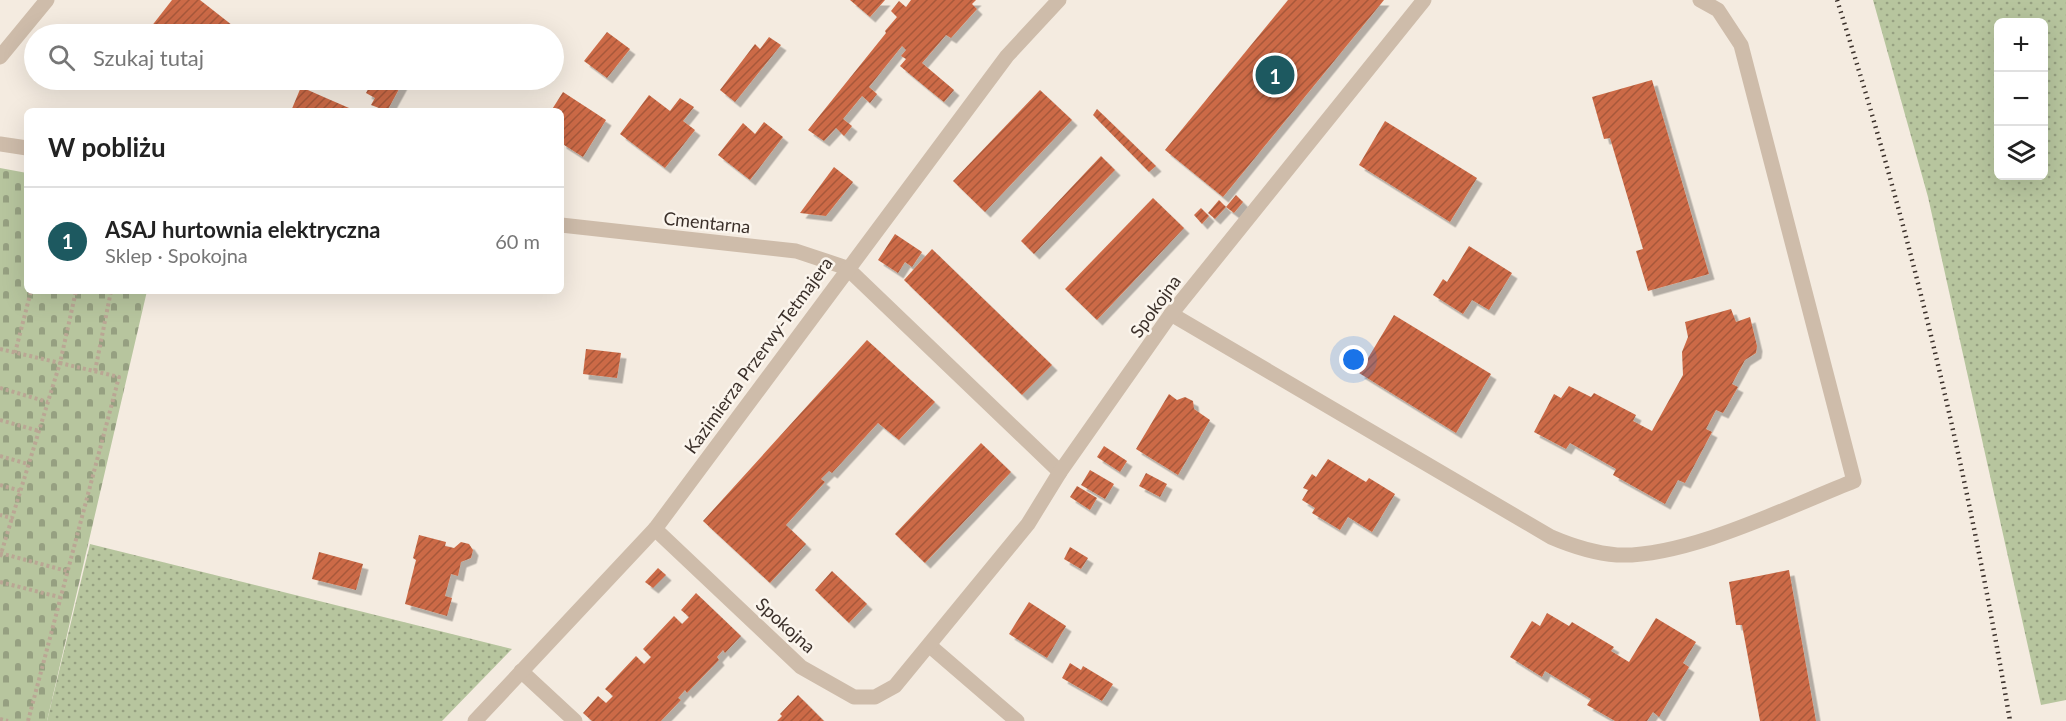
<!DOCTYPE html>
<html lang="pl">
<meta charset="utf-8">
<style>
body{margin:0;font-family:Lato,sans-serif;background:#f2f2f2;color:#222}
.controls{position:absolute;right:18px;top:18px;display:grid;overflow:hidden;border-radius:9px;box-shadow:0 6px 24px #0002}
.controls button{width:54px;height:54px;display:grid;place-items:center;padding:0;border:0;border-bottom:2px solid #e0e0e0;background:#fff;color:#222;font:30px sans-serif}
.you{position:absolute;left:1354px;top:360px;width:21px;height:21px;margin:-15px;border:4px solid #fff;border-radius:50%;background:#1a73e8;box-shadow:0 0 0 9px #1a73e833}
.badge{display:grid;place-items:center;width:39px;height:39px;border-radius:50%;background:#1d5960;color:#fff;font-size:20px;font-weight:700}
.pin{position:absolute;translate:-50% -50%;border:3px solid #fff;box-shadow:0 2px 6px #0006}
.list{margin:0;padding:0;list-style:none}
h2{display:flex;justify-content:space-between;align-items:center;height:78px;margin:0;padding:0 24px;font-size:26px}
h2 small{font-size:20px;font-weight:400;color:#767676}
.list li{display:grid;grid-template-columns:39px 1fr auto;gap:18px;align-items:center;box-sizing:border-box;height:108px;padding:0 24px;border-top:2px solid #e0e0e0}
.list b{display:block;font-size:22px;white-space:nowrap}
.list p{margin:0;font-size:20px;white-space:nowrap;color:#767676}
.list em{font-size:20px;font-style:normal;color:#767676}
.icon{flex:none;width:33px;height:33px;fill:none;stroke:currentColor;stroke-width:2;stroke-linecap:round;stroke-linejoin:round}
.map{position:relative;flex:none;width:2066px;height:721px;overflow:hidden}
.search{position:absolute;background:#fff;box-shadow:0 6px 24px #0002;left:24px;top:24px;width:540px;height:66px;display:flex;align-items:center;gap:15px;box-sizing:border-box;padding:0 21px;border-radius:33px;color:#767676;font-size:22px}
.panel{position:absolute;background:#fff;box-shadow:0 6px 24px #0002;left:24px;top:108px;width:540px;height:186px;border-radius:9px}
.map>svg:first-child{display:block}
</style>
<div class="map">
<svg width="2066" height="721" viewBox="0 0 2066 721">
<defs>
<pattern id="grass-dots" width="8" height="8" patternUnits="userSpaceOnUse" patternTransform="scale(1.5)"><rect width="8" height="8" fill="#b7c59e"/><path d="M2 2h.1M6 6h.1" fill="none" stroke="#96a081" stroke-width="1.8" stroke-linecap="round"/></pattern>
<pattern id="cemetery-stones" width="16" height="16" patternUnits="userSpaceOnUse" patternTransform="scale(1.5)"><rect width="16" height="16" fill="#b7c59e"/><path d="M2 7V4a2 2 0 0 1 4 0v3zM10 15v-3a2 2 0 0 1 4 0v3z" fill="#96a081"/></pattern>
<pattern id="building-hatch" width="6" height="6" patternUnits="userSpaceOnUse" patternTransform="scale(1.5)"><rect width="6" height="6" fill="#cc6b46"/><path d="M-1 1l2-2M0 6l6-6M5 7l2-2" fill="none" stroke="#a7583b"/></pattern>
<filter id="shadow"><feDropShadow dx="5.5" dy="5.5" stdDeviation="0" flood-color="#0004"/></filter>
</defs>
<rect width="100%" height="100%" fill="#f4ebe0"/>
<g fill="url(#grass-dots)" fill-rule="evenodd">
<path d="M1873,0H2066V700L2041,705L1928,197ZM1998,22H2044V176H1998Z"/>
<path d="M90,544L512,649L442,721H47Z"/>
</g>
<path fill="url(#cemetery-stones)" d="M0,168L27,173V291H147L47,721H0Z"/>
<g fill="url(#building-hatch)" filter="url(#shadow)">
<path d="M172,0H200L237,29L233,34H151L147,32Z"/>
<path d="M850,0H885L870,17Z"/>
<path d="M911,0H976L972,4L977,9L951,38L946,35L922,63L954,90L944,102L929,90L900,66L906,59L901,56L906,50L902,46L869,87L877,94L870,103L862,96L843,119L852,126L844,136L836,128L824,141L808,130L886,33L885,31L897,17L891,11L899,1L906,7Z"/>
<path d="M1288,0H1384L1223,197L1165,150Z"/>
<path d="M607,32L630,49L607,78L584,61Z"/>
<path d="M769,37L781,45L735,102L720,90L755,44L760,49Z"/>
<path d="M373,80H404L387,111L371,105L375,98L366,93Z"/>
<path d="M1652,80L1709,274L1648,291L1636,251L1643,249L1610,138L1604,139L1592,97Z"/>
<path d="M301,87L326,98L356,111H291Z"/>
<path d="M1040,90L1072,120L985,212L953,181Z"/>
<path d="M563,92L606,120L583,157L561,143V111H551Z"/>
<path d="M649,95L670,111L680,98L694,107L683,121L695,130L665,168L620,134Z"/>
<path d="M1097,109L1156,166L1149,172L1093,115Z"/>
<path d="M1385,121L1477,178L1450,222L1359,165Z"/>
<path d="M764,122L783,137L750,180L718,155L743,123L755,134Z"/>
<path d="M1101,156L1115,170L1034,254L1021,241Z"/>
<path d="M834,167L853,182L826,216L800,213Z"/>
<path d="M1236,195L1243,202L1234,213L1226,207Z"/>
<path d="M1153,198L1184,228L1097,320L1065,289Z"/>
<path d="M1219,200L1226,207L1215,219L1208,213Z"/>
<path d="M1201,208L1209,216L1202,224L1194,215Z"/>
<path d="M895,234L922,252L912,267L905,262L898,273L878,260Z"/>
<path d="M1469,246L1512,273L1489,310L1472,300L1463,314L1433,295L1443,279L1447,282Z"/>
<path d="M932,249L1052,365L1022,395L904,280Z"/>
<path d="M1731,309L1736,322L1750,317L1757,346L1756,353L1745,360L1732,384L1738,387L1723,413L1716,410L1706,429L1712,432L1685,483L1678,480L1665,504L1613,475L1616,469L1570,443L1566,449L1534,432L1554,394L1561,398L1569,386L1591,397L1594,393L1636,415L1633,421L1652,431L1683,375L1682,352L1688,337L1685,322Z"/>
<path d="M1394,315L1491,374L1456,433L1359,373Z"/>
<path d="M867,340L935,402L899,440L878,423L832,473L829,471L821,479L825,482L786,525L806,544L770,583L703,521Z"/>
<path d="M586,349L621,353L617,378L583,374Z"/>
<path d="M1169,394L1177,400L1185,397L1193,401L1194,409L1210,420L1178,475L1136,449Z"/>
<path d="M981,443L1011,472L925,563L895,534Z"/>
<path d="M1104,446L1127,461L1120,472L1097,457Z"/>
<path d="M1328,459L1366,482L1369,478L1395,494L1372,532L1348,517L1340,530L1312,513L1315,508L1302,500L1308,490L1303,488L1312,474L1316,477Z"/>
<path d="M1090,470L1114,484L1105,499L1081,485Z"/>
<path d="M1146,473L1167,484L1160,497L1139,486Z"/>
<path d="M1077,486L1097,498L1090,510L1070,497Z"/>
<path d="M419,535L446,542L445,546L454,548L461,542L469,544L473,550L471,558L461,562L458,576L451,574L445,596L452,598L447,616L405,604L416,560L413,558Z"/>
<path d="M1070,547L1088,558L1081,569L1064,559Z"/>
<path d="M319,552L363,564L356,590L312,579Z"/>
<path d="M658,568L666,575L653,588L645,582Z"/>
<path d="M1789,570L1816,721H1760L1742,625H1736L1729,582Z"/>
<path d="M832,571L867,604L849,623L815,590Z"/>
<path d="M696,593L741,636L725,653L723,650L717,657L719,660L687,693L685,690L678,698L681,700L661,721H592L583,713L598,696L606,703L613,696L605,689L636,656L644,664L651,657L643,649L674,616L682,624L689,617L681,610Z"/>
<path d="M1029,602L1066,626L1047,658L1009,634Z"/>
<path d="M1547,613L1569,626L1572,622L1614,647L1611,651L1629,662L1656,618L1696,642L1683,663L1689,667L1659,717L1653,712L1647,721H1615L1587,705L1591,699L1545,671L1542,677L1510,657L1532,621L1540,626Z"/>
<path d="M1070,663L1081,670L1083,666L1113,684L1102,701L1062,678Z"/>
<path d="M798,695L824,721H777L782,716L780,714Z"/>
</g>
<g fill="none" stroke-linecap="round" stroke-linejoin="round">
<g stroke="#baa694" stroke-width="4" stroke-dasharray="3 3" stroke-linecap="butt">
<path d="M0,349L60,363L12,518L0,515"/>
<path d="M15,353L31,291"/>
<path d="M95,371L111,291"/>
<path d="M0,388L48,402"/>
<path d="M0,420L39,431"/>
<path d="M0,456L28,464"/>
<path d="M0,485L21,491"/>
<path d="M0,553L67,571"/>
<path d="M0,557L12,518"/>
<path d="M0,582L59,597"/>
<path d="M0,719L8,721"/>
<path d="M28,721L119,377L60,363L76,291"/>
</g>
<g stroke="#cebcaa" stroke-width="15">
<path d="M0,57L47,0"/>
<path d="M1171,314L1551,537C1572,546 1593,553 1617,555C1686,558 1788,507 1854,481L1741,45L1718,10L1700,0"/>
<path d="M930,646L1017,721"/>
<path d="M521,671L575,721"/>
</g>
<g stroke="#cebcaa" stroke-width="15">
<path d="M0,144L27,148"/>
<path d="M561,225L796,251L847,268L1060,472"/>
<path d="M655,529L801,667L854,697H875L895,686L1028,524L1060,472L1171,314L1424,0"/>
<path d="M475,721L655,529L1007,56L1059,0"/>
</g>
<path stroke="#3b302a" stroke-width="4.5" stroke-dasharray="1.5 4.5" stroke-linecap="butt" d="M1837,0C1913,238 1968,475 2010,721"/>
</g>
<g text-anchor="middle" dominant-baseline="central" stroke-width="5" stroke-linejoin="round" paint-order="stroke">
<g font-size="18" fill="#3b302a" stroke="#fbf5ed">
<text transform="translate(707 222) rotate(6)">Cmentarna</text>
<text transform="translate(1155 306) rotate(-54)">Spokojna</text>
<text transform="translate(758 355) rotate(-54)">Kazimierza Przerwy-Tetmajera</text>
<text transform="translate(786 625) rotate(42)">Spokojna</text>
</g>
</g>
</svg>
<div class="controls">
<button>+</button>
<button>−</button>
<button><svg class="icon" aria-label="layers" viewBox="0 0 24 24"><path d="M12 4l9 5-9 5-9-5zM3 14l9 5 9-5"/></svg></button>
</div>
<div class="you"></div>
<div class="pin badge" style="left:1275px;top:75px">1</div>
<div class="search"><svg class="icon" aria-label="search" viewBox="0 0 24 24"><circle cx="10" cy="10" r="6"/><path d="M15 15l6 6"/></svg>Szukaj tutaj</div>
<section class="panel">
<h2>W pobliżu<small></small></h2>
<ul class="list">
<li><span class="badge">1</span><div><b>ASAJ hurtownia elektryczna</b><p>Sklep · Spokojna</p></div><em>60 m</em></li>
</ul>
</section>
</div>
